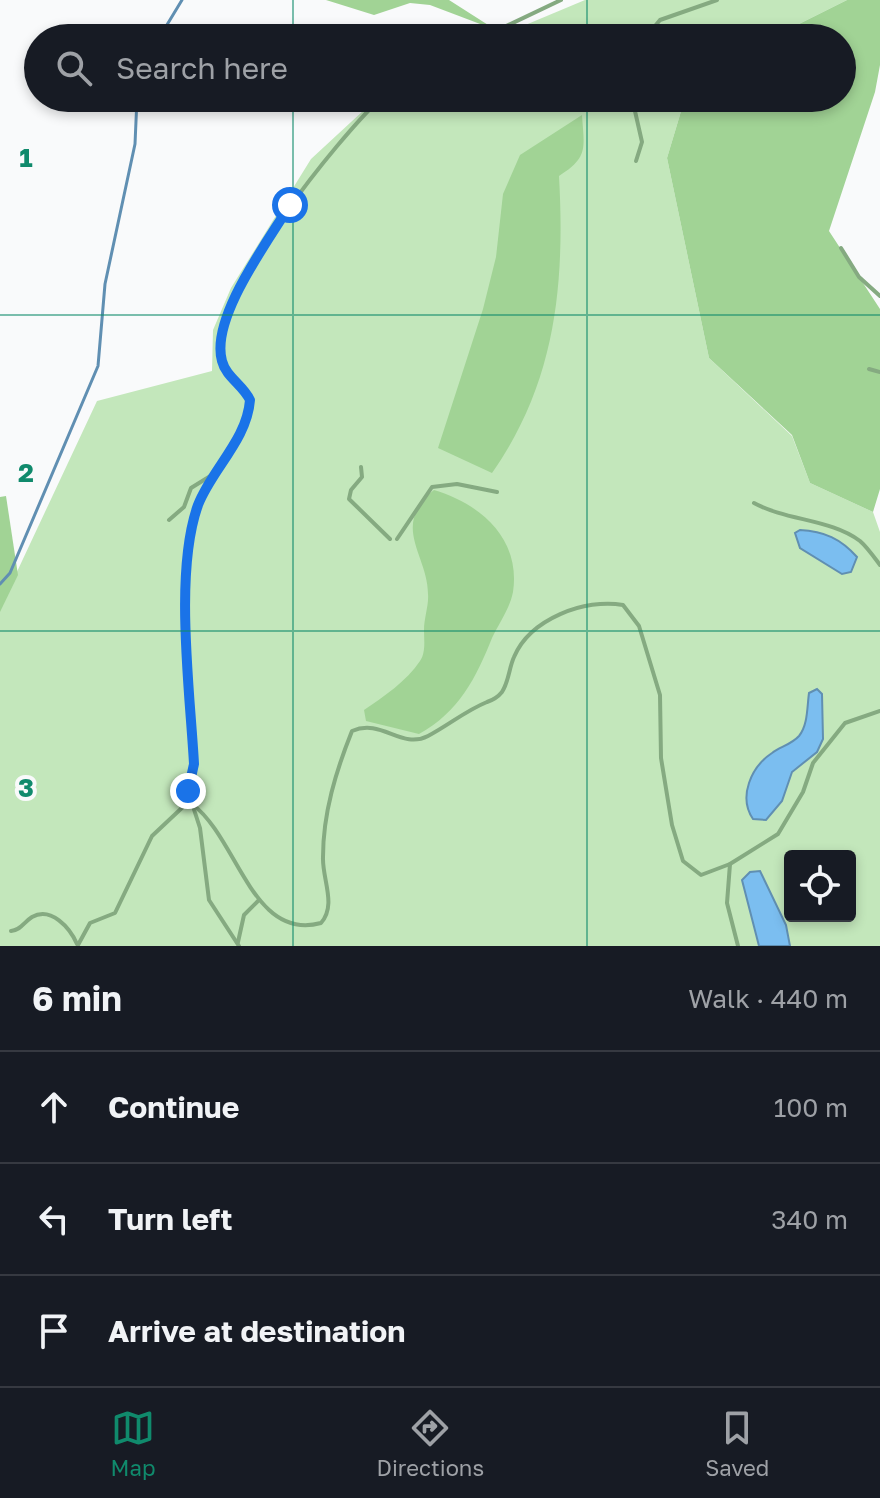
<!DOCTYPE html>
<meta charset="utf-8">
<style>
body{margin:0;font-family:"Golos Text",sans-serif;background:#20242c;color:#f1f3f6}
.controls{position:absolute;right:24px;bottom:24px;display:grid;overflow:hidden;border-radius:8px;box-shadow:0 4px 12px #0003}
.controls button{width:72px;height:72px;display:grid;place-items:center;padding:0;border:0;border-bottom:2px solid #363941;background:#171b24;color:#f1f3f6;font:40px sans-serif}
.stop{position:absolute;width:24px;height:24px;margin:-18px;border:6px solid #1a73e8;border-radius:50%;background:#fff}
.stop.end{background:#1a73e8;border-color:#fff;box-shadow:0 2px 8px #0008}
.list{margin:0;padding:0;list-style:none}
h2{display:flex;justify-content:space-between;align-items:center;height:104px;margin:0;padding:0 32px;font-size:34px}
h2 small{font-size:26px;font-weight:400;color:#9ea1a6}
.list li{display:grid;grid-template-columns:52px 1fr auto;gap:24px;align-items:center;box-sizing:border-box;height:112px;padding:0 32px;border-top:2px solid #363941}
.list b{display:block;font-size:30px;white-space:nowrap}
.list em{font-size:26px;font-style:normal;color:#9ea1a6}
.icon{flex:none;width:44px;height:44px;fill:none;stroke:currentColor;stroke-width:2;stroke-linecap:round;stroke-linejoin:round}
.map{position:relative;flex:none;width:880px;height:946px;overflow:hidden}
.search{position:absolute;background:#171b24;box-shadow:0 4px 12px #0003;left:24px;right:24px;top:24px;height:88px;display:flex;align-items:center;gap:20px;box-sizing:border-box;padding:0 28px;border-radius:44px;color:#9ea1a6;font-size:30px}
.sheet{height:440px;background:#171b24}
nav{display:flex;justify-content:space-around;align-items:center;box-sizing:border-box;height:112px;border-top:2px solid #363941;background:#171b24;font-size:22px;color:#9ea1a6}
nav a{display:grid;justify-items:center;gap:4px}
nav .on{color:#108a6c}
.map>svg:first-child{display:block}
</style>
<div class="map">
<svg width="880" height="946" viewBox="0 0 880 946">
<rect width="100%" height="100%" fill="#f9fafb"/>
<g fill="#c3e7bb" fill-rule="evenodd">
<path d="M585,0H847L771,38H494Z"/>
<path d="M377,98H685L667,158L709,358L792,436L810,483L873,512L880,532V946H0V608L97,401L212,371L213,330L231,288L311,159ZM790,856H850V916H790Z"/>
</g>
<g fill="#a1d395">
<path d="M326,0H449L496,30L430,5L410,3L374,15Z"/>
<path d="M847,0H880V65L875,92L829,231L880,309V489L873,512L810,483L792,435L709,358L667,158L685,98H842V38H771Z"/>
<path d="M582,115C584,148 589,157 559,176C565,284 556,382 492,473L438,448L483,309L496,257L503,194L520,155Z"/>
<path d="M434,490C481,504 521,539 513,592C510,608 499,623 492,638C476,678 459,712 419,734L366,721L364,710C383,697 407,681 420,661C426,652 424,640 424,630C424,618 429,605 428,594C428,555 390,526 434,490Z"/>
<path d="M6,496L18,575L0,612V497Z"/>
</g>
<g fill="#7bbef0" stroke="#608fb2" stroke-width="2">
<path d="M800,530C824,531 841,539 857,557L851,572L842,574L800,548L795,533Z"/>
<path d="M817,689L822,694L823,739L817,752L792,772L782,801L766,820L753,819C738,797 751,767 772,753C780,747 792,744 799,736C808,725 807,707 809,693Z"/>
<path d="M760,871L786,925L790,946H759L742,880L750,872Z"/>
</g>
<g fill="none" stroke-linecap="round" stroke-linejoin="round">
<g stroke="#608fb2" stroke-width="3">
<path d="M159,38L182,0"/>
<path d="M0,584L10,573L98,366L105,284L135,144L137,98"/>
</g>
<g stroke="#85aa81" stroke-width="4">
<path d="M481,38L561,0"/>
<path d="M645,38L660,20L717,0"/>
<path d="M632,98L642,142L636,161"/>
<path d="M841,248L859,277L880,296"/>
<path d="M869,369L880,372"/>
<path d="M361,467L362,477L351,490L349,499L390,539"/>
<path d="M754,503C787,521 831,519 860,541C867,547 874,557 880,565"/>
<path d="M169,520L184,507L191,488L212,475"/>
<path d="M397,539L432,487L457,484L497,492"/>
<path d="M192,804C238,838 252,942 321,923C337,905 322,879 323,857C323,813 336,771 352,731C382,718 401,750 428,736C449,725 465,711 487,702C493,700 498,697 502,692C509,681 509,668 514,657C530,619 585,598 623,605L639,626L660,695L661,758L672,825L683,861L701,875L730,864L778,834L803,792L813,763L845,723L880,711"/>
<path d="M730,864L727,903L738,946"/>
<path d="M11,931C21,930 24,922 32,917C51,906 70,928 77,944"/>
<path d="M238,942L244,915L259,900"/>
<path d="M78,945L90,923L115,913L152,836L185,805L192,804"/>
<path d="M239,946L209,900L200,828L188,791L194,764C190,693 174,568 199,504C212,472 238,446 248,414C256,388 219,375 221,345C223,282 335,142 381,98"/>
</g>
</g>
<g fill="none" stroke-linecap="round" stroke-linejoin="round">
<path stroke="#1a73e8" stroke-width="10" d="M188,791L194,764C190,691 174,572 198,505C212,469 247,440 250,400C243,385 226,377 222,361C210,318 269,240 290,205"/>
</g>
<path fill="none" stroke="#108a6c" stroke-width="2" stroke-opacity="0.55" d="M293,0V38M587,0V38M293,98V946M587,98V946M0,315H880M0,631H880"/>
<g font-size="26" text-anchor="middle" font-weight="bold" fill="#108a6c" stroke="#f9fafb" stroke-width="8" stroke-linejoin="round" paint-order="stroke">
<text x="26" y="167">1</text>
<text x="26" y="482">2</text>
<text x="26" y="797">3</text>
</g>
</svg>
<div class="controls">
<button><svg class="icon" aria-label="locate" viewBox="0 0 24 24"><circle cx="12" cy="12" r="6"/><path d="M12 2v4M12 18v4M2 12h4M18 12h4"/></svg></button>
</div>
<div class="stop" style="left:290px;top:205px"></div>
<div class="stop end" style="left:188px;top:791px"></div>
<div class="search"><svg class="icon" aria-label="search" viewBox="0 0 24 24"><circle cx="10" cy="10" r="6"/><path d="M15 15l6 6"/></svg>Search here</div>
</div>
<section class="sheet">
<h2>6 min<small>Walk · 440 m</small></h2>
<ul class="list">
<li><svg class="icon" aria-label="ahead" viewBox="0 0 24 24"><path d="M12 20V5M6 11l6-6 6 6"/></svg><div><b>Continue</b></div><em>100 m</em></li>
<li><svg class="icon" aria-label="left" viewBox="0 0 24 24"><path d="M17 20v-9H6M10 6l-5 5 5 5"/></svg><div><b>Turn left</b></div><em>340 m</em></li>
<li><svg class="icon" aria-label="arrive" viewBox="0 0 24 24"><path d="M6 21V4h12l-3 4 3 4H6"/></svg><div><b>Arrive at destination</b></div></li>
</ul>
</section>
<nav>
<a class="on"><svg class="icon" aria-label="map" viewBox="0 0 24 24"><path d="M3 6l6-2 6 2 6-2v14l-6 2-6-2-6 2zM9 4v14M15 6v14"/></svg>Map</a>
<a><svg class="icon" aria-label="directions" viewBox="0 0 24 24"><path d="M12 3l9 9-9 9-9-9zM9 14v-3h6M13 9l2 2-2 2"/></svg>Directions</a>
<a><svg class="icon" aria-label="saved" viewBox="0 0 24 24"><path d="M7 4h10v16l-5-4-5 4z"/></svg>Saved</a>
</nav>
